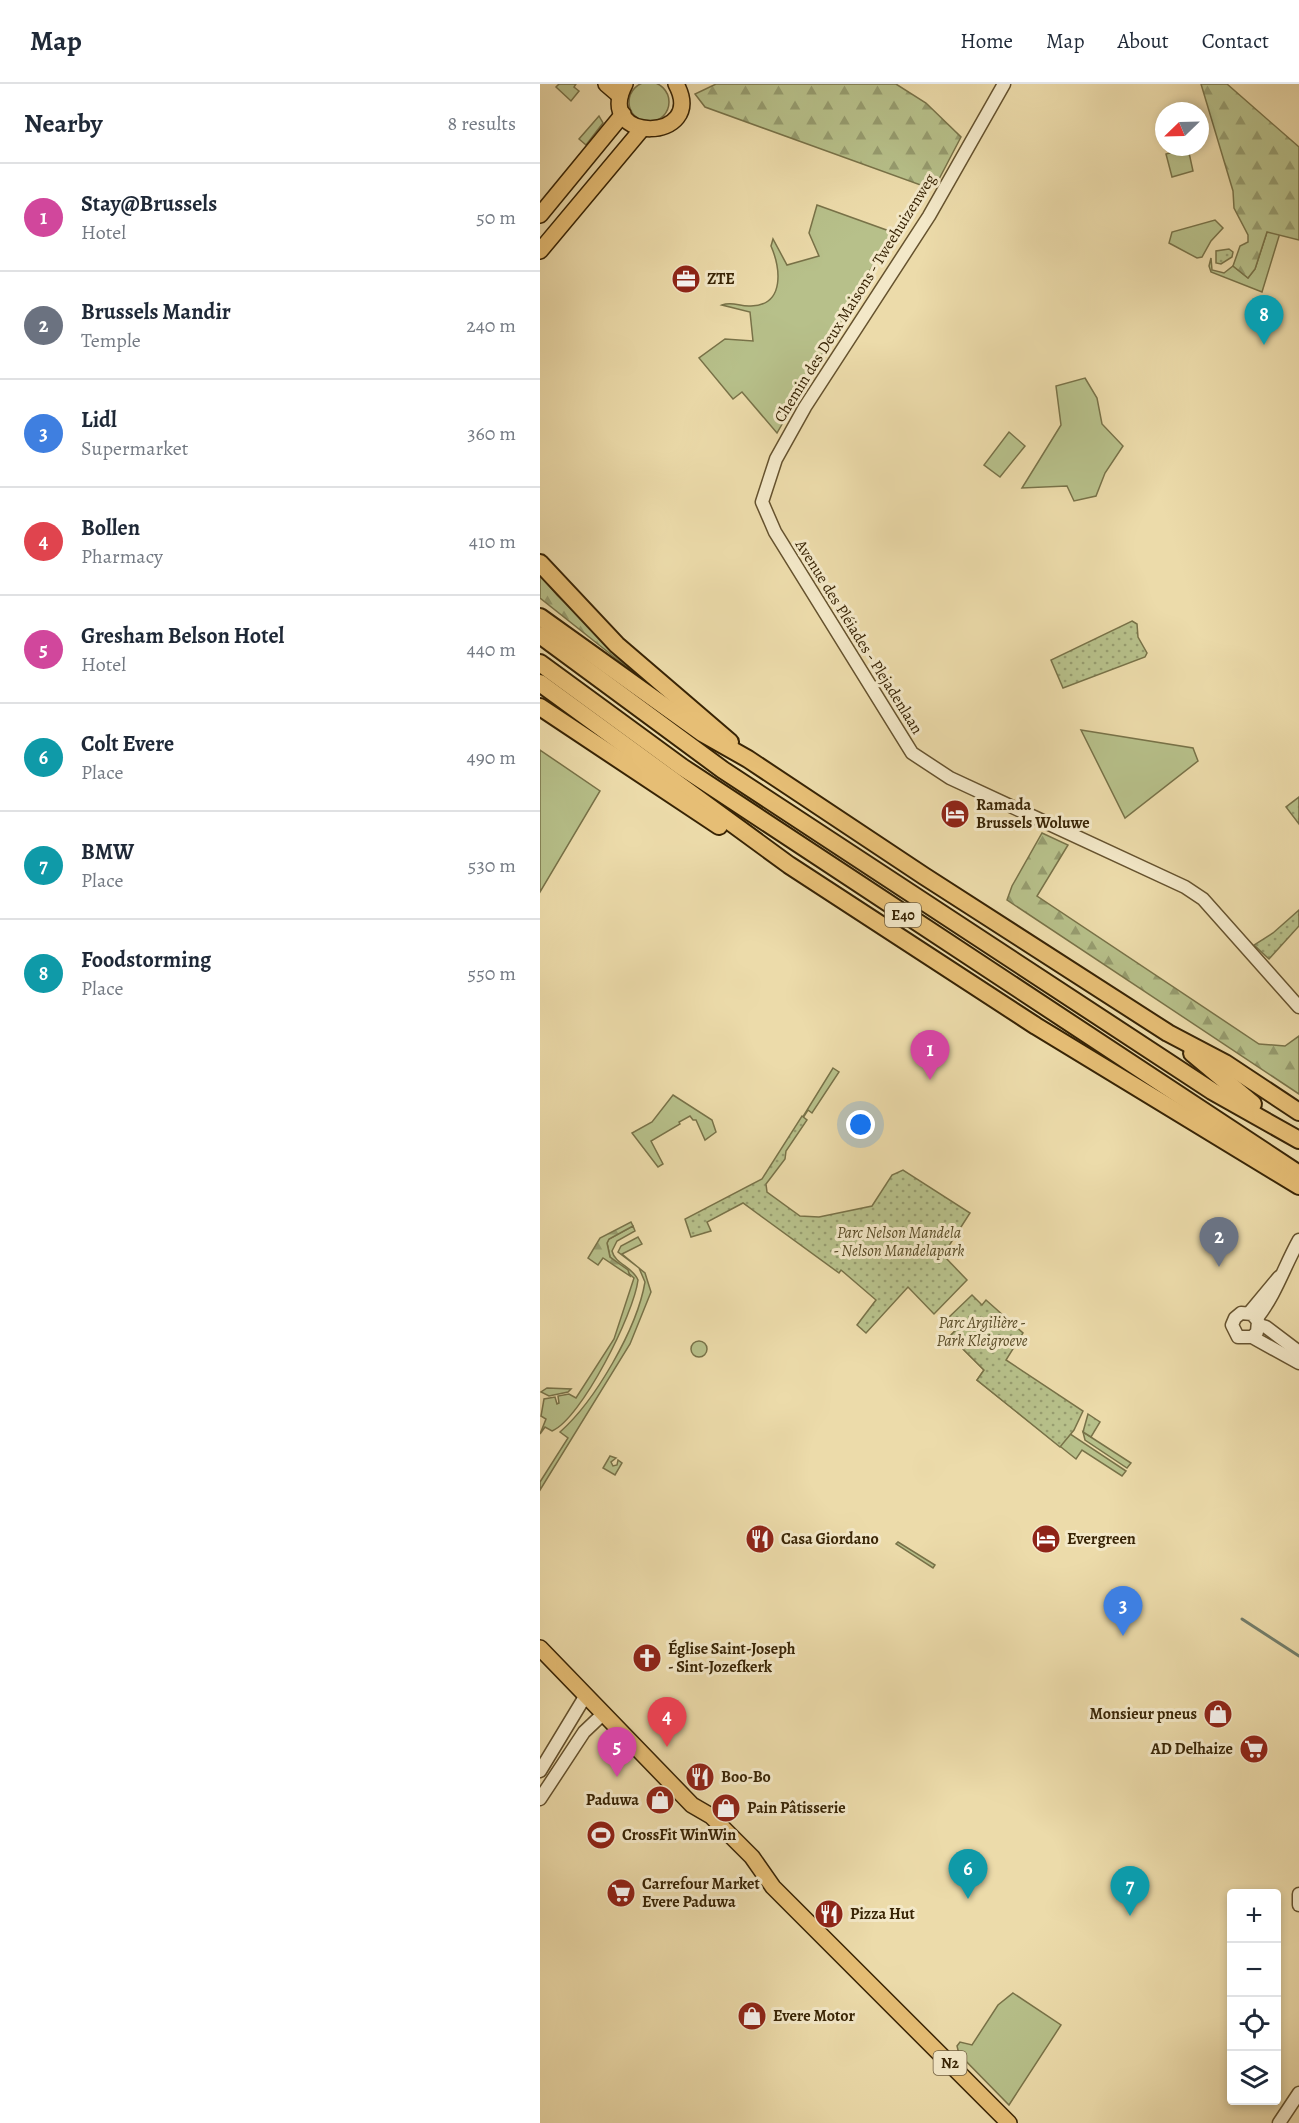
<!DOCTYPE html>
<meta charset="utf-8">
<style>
body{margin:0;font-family:Alegreya,serif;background:#f2f2f3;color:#1f2937}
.controls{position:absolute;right:18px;bottom:18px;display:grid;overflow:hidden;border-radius:6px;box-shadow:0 3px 9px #0003}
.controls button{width:54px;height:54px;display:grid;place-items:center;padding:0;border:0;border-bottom:2px solid #e0e1e3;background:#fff;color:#1f2937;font:30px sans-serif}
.compass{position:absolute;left:615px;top:18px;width:54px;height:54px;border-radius:50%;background:#fff;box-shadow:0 3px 9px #0003;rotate:247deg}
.you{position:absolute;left:321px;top:1041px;width:21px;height:21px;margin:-15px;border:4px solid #fff;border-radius:50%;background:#1a73e8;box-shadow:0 0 0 9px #1a73e833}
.badge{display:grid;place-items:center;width:39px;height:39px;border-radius:50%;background:#ea580c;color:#fff;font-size:20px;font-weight:700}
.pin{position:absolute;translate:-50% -50px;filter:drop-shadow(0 2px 3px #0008)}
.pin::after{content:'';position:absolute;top:32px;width:21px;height:18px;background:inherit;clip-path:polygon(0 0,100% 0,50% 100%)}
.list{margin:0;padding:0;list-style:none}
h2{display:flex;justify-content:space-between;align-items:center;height:78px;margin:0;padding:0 24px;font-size:26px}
h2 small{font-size:20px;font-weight:400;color:#747a83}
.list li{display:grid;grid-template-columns:39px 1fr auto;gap:18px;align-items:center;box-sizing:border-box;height:108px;padding:0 24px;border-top:2px solid #e0e1e3}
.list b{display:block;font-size:22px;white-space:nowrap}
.list p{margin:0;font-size:20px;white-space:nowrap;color:#747a83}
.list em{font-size:20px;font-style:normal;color:#747a83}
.icon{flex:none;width:33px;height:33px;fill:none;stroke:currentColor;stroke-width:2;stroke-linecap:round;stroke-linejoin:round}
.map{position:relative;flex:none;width:759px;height:2039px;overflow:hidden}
header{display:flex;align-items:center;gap:36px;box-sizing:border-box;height:84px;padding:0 30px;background:#fff;border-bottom:2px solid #e0e1e3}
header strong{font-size:28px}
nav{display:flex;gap:33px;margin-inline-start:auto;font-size:21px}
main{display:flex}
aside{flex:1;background:#fff}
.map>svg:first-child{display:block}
</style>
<header>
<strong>Map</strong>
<nav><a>Home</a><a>Map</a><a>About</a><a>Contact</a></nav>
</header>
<main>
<aside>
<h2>Nearby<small>8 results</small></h2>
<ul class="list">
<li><span class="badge" style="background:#d1479c">1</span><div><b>Stay@Brussels</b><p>Hotel</p></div><em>50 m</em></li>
<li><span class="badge" style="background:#6b7280">2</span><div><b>Brussels Mandir</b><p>Temple</p></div><em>240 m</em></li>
<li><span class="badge" style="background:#3f7fe0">3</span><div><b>Lidl</b><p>Supermarket</p></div><em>360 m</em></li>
<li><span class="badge" style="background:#e0444e">4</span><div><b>Bollen</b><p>Pharmacy</p></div><em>410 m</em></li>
<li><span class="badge" style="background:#d1479c">5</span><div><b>Gresham Belson Hotel</b><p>Hotel</p></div><em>440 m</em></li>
<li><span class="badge" style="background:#0f9aa8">6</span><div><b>Colt Evere</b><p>Place</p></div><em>490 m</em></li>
<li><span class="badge" style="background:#0f9aa8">7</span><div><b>BMW</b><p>Place</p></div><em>530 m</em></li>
<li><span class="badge" style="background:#0f9aa8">8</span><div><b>Foodstorming</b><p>Place</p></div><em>550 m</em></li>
</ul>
</aside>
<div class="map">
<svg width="759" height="2039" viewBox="0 0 759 2039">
<defs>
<pattern id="forest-firs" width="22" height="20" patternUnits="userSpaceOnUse" patternTransform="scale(1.5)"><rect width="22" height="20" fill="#b7c08a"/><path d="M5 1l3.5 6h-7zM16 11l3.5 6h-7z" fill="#969c6f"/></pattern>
<pattern id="park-dots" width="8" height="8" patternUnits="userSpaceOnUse" patternTransform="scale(1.5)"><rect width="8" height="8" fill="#b7c08a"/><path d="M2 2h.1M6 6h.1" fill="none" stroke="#969c6f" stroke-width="1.8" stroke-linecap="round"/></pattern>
</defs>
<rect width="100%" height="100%" fill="#ecdbaa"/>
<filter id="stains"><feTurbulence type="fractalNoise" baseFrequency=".00333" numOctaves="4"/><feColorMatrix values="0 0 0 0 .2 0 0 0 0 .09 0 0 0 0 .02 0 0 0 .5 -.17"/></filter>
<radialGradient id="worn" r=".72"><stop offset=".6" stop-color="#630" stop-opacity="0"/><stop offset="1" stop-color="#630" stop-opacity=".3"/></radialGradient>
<g fill="#b7c08a" stroke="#787248" stroke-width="1.5">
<circle cx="109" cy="18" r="20"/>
<path d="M19,0H36L34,3L39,7L31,17L16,3Z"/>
<path d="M59,32L63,39L46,61L39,55Z"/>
<path d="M648,64L653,87L632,93L626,70Z"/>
<path d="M277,121L352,148L237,349L202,308L193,315L159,274L185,255L213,257L210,228L182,221C193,217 200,223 211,222C246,221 240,183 231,162L233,155L247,181L279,172L269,149Z"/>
<path d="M675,136L683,144L671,157L662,173L657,174L629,159L632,148Z"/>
<path d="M727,148L740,149L722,208L671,188L669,182L671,174L672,186L684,189L693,182L708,194L715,185Z"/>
<path d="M545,294L557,314L562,340L583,362L565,389L556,412L534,417L527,402L482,404L521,341L516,302Z"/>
<path d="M469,348L485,362L460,393L444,381Z"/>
<path d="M541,646L653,664L658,677L585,734Z"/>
<path d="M0,666L60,707L0,808Z"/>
<path d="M293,984L299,988L272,1029L268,1026L243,1065Z"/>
<path d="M133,1011L172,1036L176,1048L165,1056L156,1036H153L150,1032L139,1038L140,1040L111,1057L123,1080L118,1083L92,1049L112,1038Z"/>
<path d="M93,1142L95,1147L77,1157L72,1167C75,1180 93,1183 98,1196C94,1230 41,1335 12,1347L5,1343L0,1350L6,1335L1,1332L4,1315L15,1313L17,1320L19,1319L18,1312L29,1310L36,1314L74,1255L94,1194L70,1173L67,1159L69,1155Z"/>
<path d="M98,1153L102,1160L82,1170L105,1189L111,1208L90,1260L0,1406V1398L28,1354L20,1348C55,1317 97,1245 105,1198L99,1184L78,1168L81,1162Z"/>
<path d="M407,1235L524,1346L586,1387L582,1392L542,1366L536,1375L437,1296L444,1286L410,1252L416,1246Z"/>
<circle cx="159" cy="1265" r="8"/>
<path d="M7,1304L31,1305L28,1308L9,1312L1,1308Z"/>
<path d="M543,1348L591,1379L587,1384L545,1356Z"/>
<path d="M70,1372L76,1374L71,1378L73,1382L77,1381L78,1376L82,1379L75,1391L63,1384Z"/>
<path d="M358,1458L395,1481L393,1484L356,1460Z"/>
<path d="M473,1909L521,1941L469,2021L419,1970L417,1962L420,1958L432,1961L458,1921Z"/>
</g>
<g fill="url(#forest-firs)" stroke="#787248" stroke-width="1.5">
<path d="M176,0H356L386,19L421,53L398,97L386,103L165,23L155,10Z"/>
<path d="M661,0H687L759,63V156L727,148L715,185L708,194L693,182L700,162L708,158V151L694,124L693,107Z"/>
<path d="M0,491L17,511L117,607L0,514Z"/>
<path d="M502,749L528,761L497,812L719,960L745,962L759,952V1010L467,816L472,802Z"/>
<path d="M91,1138L93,1142L69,1155L67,1159L70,1173L88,1186L90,1192L63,1174L58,1181L48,1174L60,1154Z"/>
</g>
<g fill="url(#park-dots)" stroke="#787248" stroke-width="1.5">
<path d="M689,165L693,168L692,173L681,180L676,179V167Z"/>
<path d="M592,537L597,540L598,553L607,569L605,573L523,604L511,576Z"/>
<path d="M759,713V740L746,723Z"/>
<path d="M759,826V842L729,875L714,861L733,849Z"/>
<path d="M262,1032L267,1036L246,1067L245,1075L226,1100L227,1108L260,1132L279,1133L332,1122L352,1091L363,1086L430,1129L403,1171L427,1196L394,1230L368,1203L326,1249L317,1241L336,1216L301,1186L299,1189L203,1119L167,1138L171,1147L151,1153L145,1135L222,1095Z"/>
<path d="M432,1211L442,1221L446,1216L483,1249L466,1276L543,1327L534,1346L520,1363L437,1296L444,1286L410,1252L416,1246L407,1235Z"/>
<path d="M548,1330L560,1338L551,1353L543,1348Z"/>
</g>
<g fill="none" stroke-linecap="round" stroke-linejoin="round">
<path stroke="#737e6b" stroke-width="3" d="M702,1535L759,1572"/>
<g stroke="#65522e" stroke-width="15">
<g id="minor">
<path d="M464,0L389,132L265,323L236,375L222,418L235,448L372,669L410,694L645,803L663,815L759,923"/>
<path d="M709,1229L739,1193"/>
<path d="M717,1234C736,1210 744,1183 759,1156"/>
<path d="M719,1241L726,1243L759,1268"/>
<path d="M712,1253L717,1248L718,1237L712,1230L701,1229L695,1234L692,1241L698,1253H712L759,1279"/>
<path d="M0,1687L46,1611"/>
<path d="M0,1715L44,1648L64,1629"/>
<path d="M759,1810V1821"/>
<path d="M739,2039L759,2009"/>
</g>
</g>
<g stroke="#382405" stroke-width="18">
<g id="major">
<path d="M66,0L80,12"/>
<path d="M85,0C53,60 168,59 136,0"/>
<path d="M0,131L83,30"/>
<path d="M0,167L102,45"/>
<path d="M0,1564L152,1721L171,1732L212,1773L233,1803L469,2039"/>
</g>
</g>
<g stroke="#382405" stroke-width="20">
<g id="highway">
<path d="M0,479L77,561L190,658"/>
<path d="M0,533L162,649L208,675L384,792L628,949L685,979L759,1028"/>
<path d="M0,551L183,686L672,1007L759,1056"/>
<path d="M0,579L142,683L759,1090"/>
<path d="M0,599L249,781L496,942L759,1102"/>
<path d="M0,623L179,742"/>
<path d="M652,969L713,1020"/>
</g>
</g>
<use href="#minor" stroke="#f3e8c8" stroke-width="12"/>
<use href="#major" stroke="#e6be75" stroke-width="15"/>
<use href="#highway" stroke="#e6be75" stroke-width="16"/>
</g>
<defs>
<g id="office-disc" transform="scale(1.5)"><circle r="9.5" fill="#8f2418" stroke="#f3e8c8"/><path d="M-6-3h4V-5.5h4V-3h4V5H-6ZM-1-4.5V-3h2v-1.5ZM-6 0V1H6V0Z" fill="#fff"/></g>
<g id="hotel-disc" transform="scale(1.5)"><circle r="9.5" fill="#8f2418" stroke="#f3e8c8"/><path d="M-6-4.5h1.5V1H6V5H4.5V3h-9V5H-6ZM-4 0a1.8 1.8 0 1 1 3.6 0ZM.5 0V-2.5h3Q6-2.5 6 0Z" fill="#fff"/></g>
<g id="restaurant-disc" transform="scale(1.5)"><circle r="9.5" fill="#8f2418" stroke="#f3e8c8"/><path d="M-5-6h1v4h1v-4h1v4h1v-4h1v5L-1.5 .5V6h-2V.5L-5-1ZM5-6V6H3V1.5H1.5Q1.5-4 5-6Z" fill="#fff"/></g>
<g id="church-disc" transform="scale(1.5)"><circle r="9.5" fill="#8f2418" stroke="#f3e8c8"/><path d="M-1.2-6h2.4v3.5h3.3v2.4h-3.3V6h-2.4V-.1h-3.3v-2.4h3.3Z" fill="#fff"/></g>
<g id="shop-disc" transform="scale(1.5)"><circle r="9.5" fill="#8f2418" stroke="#f3e8c8"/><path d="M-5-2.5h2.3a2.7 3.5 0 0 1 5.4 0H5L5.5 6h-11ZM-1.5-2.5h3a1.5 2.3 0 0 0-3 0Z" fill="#fff"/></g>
<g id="supermarket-disc" transform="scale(1.5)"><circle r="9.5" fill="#8f2418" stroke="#f3e8c8"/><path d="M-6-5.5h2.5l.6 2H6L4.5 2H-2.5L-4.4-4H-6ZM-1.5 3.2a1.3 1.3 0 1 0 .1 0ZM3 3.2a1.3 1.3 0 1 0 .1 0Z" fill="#fff"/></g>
<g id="stadium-disc" transform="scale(1.5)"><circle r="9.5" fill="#8f2418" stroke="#f3e8c8"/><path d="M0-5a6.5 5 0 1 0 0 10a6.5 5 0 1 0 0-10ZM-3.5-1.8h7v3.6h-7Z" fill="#fff"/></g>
</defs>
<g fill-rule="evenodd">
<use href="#office-disc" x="146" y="195"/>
<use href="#hotel-disc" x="415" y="730"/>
<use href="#restaurant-disc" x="220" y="1455"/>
<use href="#hotel-disc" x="506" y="1455"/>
<use href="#church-disc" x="107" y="1574"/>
<use href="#shop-disc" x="678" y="1630"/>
<use href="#supermarket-disc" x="714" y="1665"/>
<use href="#restaurant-disc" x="160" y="1693"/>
<use href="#shop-disc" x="120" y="1716"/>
<use href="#shop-disc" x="186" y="1724"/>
<use href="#stadium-disc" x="61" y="1751"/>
<use href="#supermarket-disc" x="81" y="1809"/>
<use href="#restaurant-disc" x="289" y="1830"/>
<use href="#shop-disc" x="212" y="1932"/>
</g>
<g text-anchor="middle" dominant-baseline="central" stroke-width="6" stroke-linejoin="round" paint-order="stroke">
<g fill="#f3e8c8" stroke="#705f40" stroke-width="1.5">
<rect x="345" y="819" width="36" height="24" rx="4.5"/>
<rect x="393.5" y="1967" width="33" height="24" rx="4.5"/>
</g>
<g font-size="15" font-weight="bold" fill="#382405">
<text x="363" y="831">E40</text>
<text x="410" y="1979">N2</text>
</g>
<g font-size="16" font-weight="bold" fill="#382405" stroke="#f3e8c8" text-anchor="start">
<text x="167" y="195">ZTE</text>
<text x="436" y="721">Ramada<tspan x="436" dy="18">Brussels Woluwe</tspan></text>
<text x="241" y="1455">Casa Giordano</text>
<text x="527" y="1455">Evergreen</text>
<text x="128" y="1565">Église Saint-Joseph<tspan x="128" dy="18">- Sint-Jozefkerk</tspan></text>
<text x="657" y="1630" text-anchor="end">Monsieur pneus</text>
<text x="693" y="1665" text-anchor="end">AD Delhaize</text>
<text x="181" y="1693">Boo-Bo</text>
<text x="99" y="1716" text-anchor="end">Paduwa</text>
<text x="207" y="1724">Pain Pâtisserie</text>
<text x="82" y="1751">CrossFit WinWin</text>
<text x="102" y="1800">Carrefour Market<tspan x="102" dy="18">Evere Paduwa</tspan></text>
<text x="310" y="1830">Pizza Hut</text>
<text x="233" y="1932">Evere Motor</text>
</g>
<g font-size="16" fill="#382405" stroke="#f3e8c8">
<text transform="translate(315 214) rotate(-58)">Chemin des Deux Maisons - Tweehuizenweg</text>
<text transform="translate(319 553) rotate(58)">Avenue des Pléiades - Plejadenlaan</text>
</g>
<g font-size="16" font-style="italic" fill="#584b26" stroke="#f3e8c8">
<text x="359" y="1149">Parc Nelson Mandela<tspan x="359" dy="18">- Nelson Mandelapark</tspan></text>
<text x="442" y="1239">Parc Argilière -<tspan x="442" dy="18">Park Kleigroeve</tspan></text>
</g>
</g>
<rect width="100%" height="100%" filter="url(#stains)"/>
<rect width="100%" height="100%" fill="url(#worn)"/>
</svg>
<div class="controls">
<button>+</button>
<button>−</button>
<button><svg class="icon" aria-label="locate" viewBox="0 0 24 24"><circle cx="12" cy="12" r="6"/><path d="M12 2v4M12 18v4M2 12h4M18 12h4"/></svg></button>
<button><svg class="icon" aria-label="layers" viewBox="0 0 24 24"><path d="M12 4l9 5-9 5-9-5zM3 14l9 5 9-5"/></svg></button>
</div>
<svg class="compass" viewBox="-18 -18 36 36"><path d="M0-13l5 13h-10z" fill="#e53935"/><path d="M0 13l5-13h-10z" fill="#747a83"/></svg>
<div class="you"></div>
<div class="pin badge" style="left:390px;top:996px;background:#d1479c">1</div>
<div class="pin badge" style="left:679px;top:1183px;background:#6b7280">2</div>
<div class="pin badge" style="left:583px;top:1552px;background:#3f7fe0">3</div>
<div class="pin badge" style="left:127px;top:1663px;background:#e0444e">4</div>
<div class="pin badge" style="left:77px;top:1693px;background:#d1479c">5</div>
<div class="pin badge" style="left:428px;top:1815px;background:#0f9aa8">6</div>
<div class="pin badge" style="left:590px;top:1832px;background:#0f9aa8">7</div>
<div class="pin badge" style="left:724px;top:261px;background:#0f9aa8">8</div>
</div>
</main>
